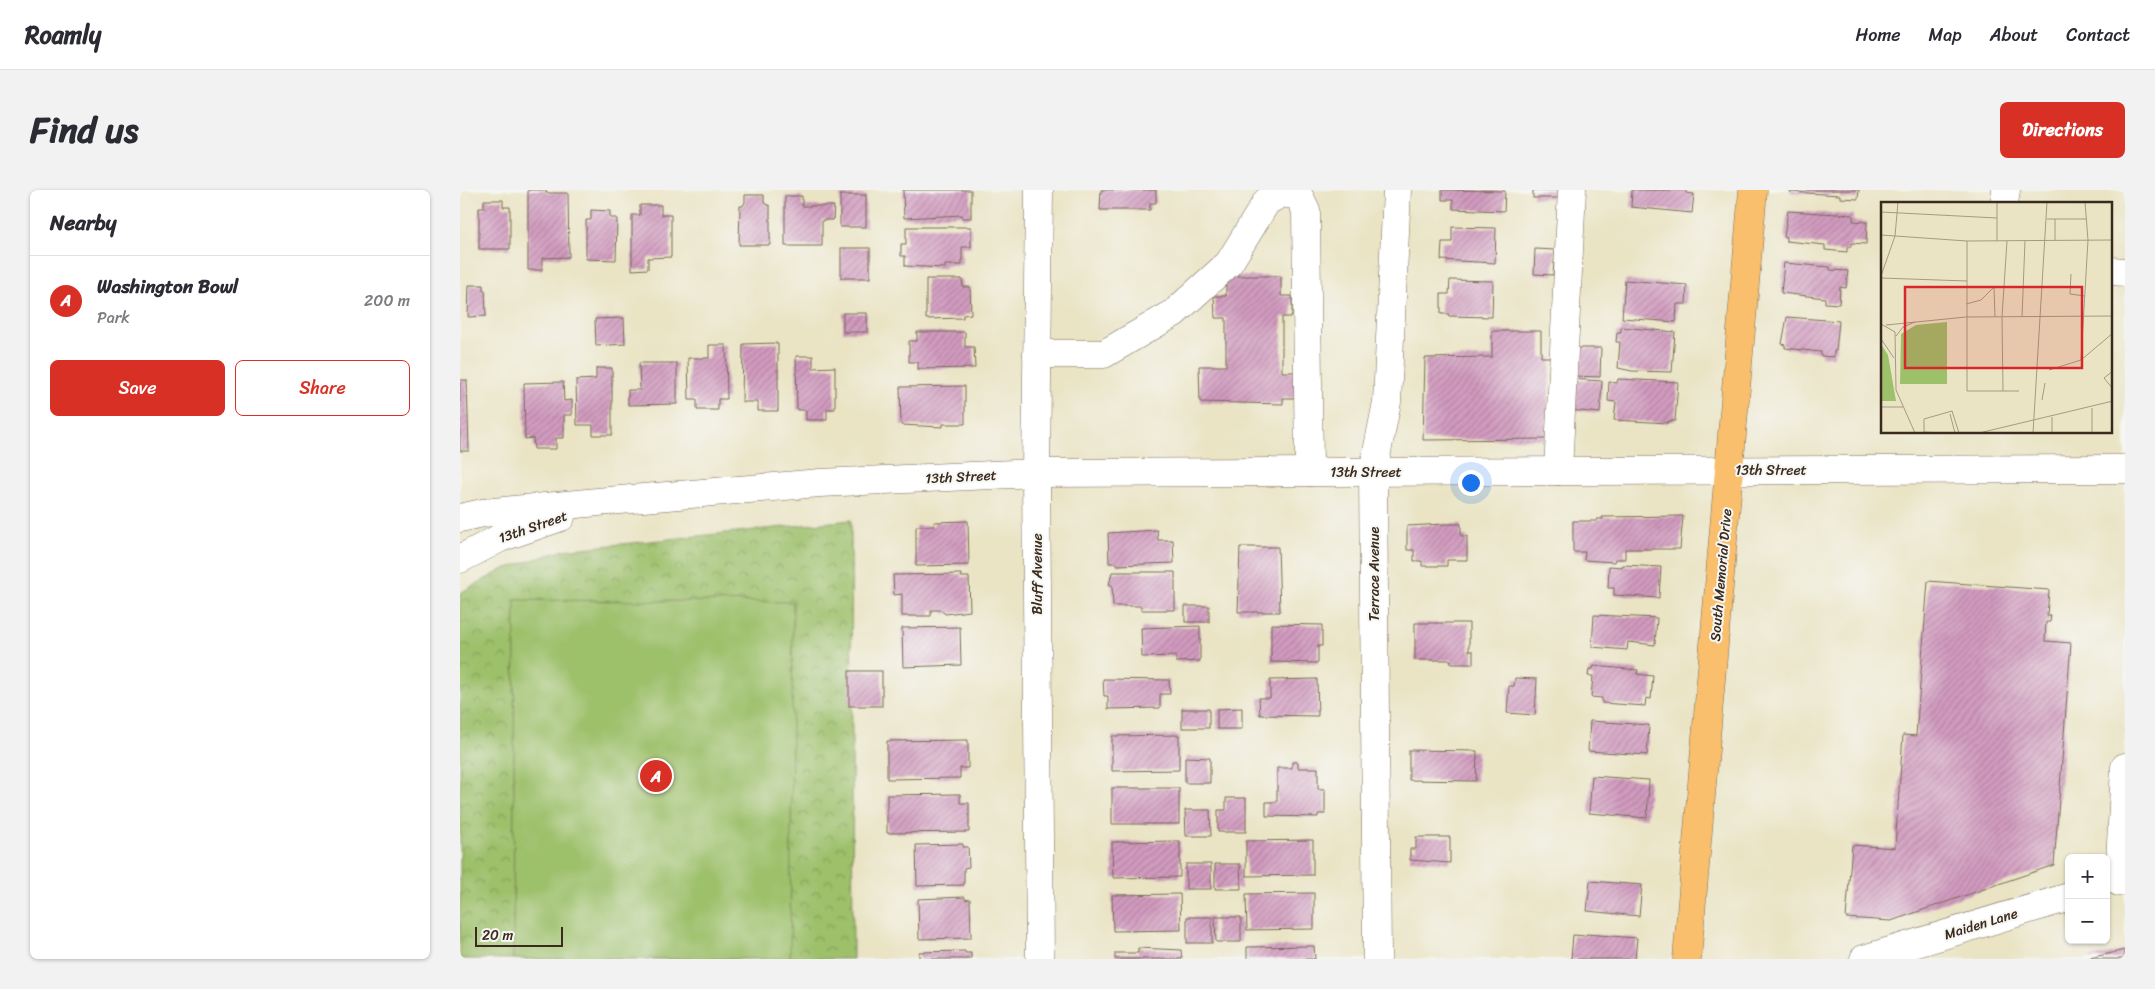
<!DOCTYPE html>
<meta charset="utf-8">
<style>
body{margin:0;font-family:Sriracha,sans-serif;background:#f2f2f3;color:#2b2b33}
.controls{position:absolute;right:15px;bottom:15px;display:grid;overflow:hidden;border-radius:8px;box-shadow:0 1px 4px #0004}
.controls button{width:45px;height:45px;display:grid;place-items:center;padding:0;border:0;border-bottom:1px solid #e1e1e2;background:#fff;color:#2b2b33;font:25px sans-serif}
.scale{position:absolute;left:15px;bottom:12px;width:88px;box-sizing:border-box;padding-left:5px;border:2px solid #3b2a1e;border-top:0;font-size:14px;line-height:18px;white-space:nowrap;color:#3b2a1e;-webkit-text-stroke:4px #f6f6f2;paint-order:stroke}
.you{position:absolute;left:1010px;top:292px;width:18px;height:18px;margin:-12px;border:4px solid #fff;border-radius:50%;background:#1a73e8;box-shadow:0 0 0 8px #1a73e833}
.badge{display:grid;place-items:center;width:32px;height:32px;border-radius:50%;background:#d93025;color:#fff;font-size:16px;font-weight:700}
.pin{position:absolute;translate:-50% -50%;border:2px solid #fff;box-shadow:0 1px 5px #0006}
.list{margin:0;padding:0;list-style:none}
h2{display:flex;justify-content:space-between;align-items:center;height:65px;margin:0;padding:0 20px;font-size:21px}
h2 small{font-size:16px;font-weight:400;color:#7c7c81}
.list li{display:grid;grid-template-columns:32px 1fr auto;gap:15px;align-items:center;box-sizing:border-box;height:90px;padding:0 20px;border-top:1px solid #e1e1e2}
.list b{display:block;font-size:19px;white-space:nowrap}
.list p{margin:0;font-size:16px;white-space:nowrap;color:#7c7c81}
.list em{font-size:16px;font-style:normal;color:#7c7c81}
.actions{display:flex;gap:10px;padding:15px 20px}
.actions a{flex:1;padding:11px 0;border:1px solid #d93025;border-radius:8px;text-align:center;font-size:18px;color:#d93025}
.actions .main{background:#d93025;color:#fff}
.map{position:relative;flex:none;width:1665px;height:769px;overflow:hidden;border-radius:8px}
header{display:flex;align-items:center;gap:30px;box-sizing:border-box;height:70px;padding:0 25px;background:#fff;border-bottom:1px solid #e1e1e2}
header strong{font-size:24px}
nav{display:flex;gap:28px;margin-inline-start:auto;font-size:18px}
.intro{display:flex;align-items:center;justify-content:space-between;box-sizing:border-box;height:120px;padding:0 30px}
h1{margin:0;font-size:35px}
.button{padding:12px 22px;border-radius:8px;background:#d93025;color:#fff;font-size:18px;font-weight:700}
main{display:flex;gap:30px;padding:0 30px}
aside{flex:1;background:#fff;border-radius:8px;box-shadow:0 1px 4px #0004}
.map>svg:first-child{display:block}
</style>
<header>
<strong>Roamly</strong>
<nav><a>Home</a><a>Map</a><a>About</a><a>Contact</a></nav>
</header>
<div class="intro"><h1>Find us</h1><a class="button">Directions</a></div>
<main>
<aside>
<h2>Nearby<small></small></h2>
<ul class="list">
<li><span class="badge">A</span><div><b>Washington Bowl</b><p>Park</p></div><em>200 m</em></li>
</ul>
<div class="actions"><a class="main">Save</a><a>Share</a></div>
</aside>
<div class="map">
<svg width="1665" height="769" viewBox="0 0 1665 769">
<defs>
<pattern id="park-crowns" width="20" height="18" patternUnits="userSpaceOnUse" patternTransform="scale(1.25)"><rect width="20" height="18" fill="#9dc06a"/><path d="M2 6a3 3 0 1 1 6 0M12 15a3 3 0 1 1 6 0" fill="none" stroke="#819c57"/></pattern>
<pattern id="building-hatch" width="6" height="6" patternUnits="userSpaceOnUse" patternTransform="scale(1.25)"><rect width="6" height="6" fill="#d29bc0"/><path d="M-1 1l2-2M0 6l6-6M5 7l2-2" fill="none" stroke="#ac7f9b"/></pattern>
</defs>
<rect width="100%" height="100%" fill="#f6f6f2"/>
<filter id="ink" filterUnits="userSpaceOnUse"><feTurbulence type="fractalNoise" baseFrequency=".02" numOctaves="2"/><feDisplacementMap in="SourceGraphic" scale="10" xChannelSelector="R" yChannelSelector="G"/><feConvolveMatrix kernelMatrix="1 2 1 2 8 2 1 2 1" color-interpolation-filters="sRGB"/></filter>
<filter id="wash" filterUnits="userSpaceOnUse"><feTurbulence type="fractalNoise" baseFrequency=".0096" numOctaves="4" result="noise"/><feDisplacementMap in="SourceGraphic" scale="20" xChannelSelector="R" yChannelSelector="G"/><feGaussianBlur stdDeviation="1.12" result="paint"/><feColorMatrix in="noise" values="0 0 0 0 0 0 0 0 0 0 0 0 0 0 0 0 0 1.4 0 .05"/><feComposite in="paint" operator="in"/></filter>
<g filter="url(#wash)">
<rect width="100%" height="100%" fill="#eae4c5"/>
<path fill="url(#park-crowns)" stroke="#6c7544" d="M391,330L393,769H0V403L44,379L104,360Z"/>
<path fill="#9dc06a" stroke="#6c7544" d="M55,410L333,412L330,769H53Z"/>
<g id="blocks">
<g fill="url(#building-hatch)">
<path d="M68,0H86V3H108L109,67L82,68V80H68Z"/>
<path d="M443,0H511V28H502V25L444,28Z"/>
<path d="M641,0H696V13H690V20H640Z"/>
<path d="M982,0L1045,1L1044,21L993,19V10H982Z"/>
<rect x="1073" y="0" width="27" height="8"/>
<path d="M1172,0H1226V3L1234,4L1232,23L1171,17Z"/>
<path d="M1330,0H1399L1398,9L1380,8V5L1330,2Z"/>
<path d="M285,5H304V13L310,16V55H279L280,16H283L285,12Z"/>
<rect x="380" y="5" width="26" height="32"/>
<path d="M325,6H342V16H374L373,30H362V56H325Z"/>
<path d="M24,10H43V17H50V59H19V18H24Z"/>
<path d="M180,15H201V25H211V67L188,68V79L172,80V25H180Z"/>
<path d="M131,20L150,21V28H157L156,70L126,69V30H131Z"/>
<path d="M1328,21L1393,25V31L1407,32L1406,54L1391,53V57H1387V62L1365,60V55L1326,51V47H1324Z"/>
<path d="M446,37H511V57H502V75H485V78L445,76V66H441V54H446Z"/>
<path d="M992,37L1036,38L1035,73L981,70L982,52H992Z"/>
<rect x="381" y="58" width="29" height="30"/>
<path d="M1075,59L1095,60L1093,85L1074,84Z"/>
<path d="M1324,73L1370,77V80L1388,81L1386,98L1380,97L1379,114L1365,113V108L1321,103Z"/>
<path d="M766,86H821V106H832V127H822V182H852V208H823V214L740,212L739,176H766V128H755L754,106H766Z"/>
<path d="M466,89H502L503,97H510L511,124L503,125V128L466,129Z"/>
<path d="M990,90L1033,91L1032,127L988,126L989,124H981V104H989Z"/>
<path d="M1165,90L1227,95L1226,114H1217L1216,132L1162,128Z"/>
<path d="M9,95H23V100H25L26,126L8,127Z"/>
<rect x="383" y="123" width="24" height="19"/>
<path d="M1327,127L1379,131L1376,161H1374V167L1361,166V162L1325,158V155L1322,154Z"/>
<path d="M164,128L165,154L136,156L135,129Z"/>
<path d="M1161,137L1215,142L1212,182L1172,181L1158,178L1160,152H1156L1157,142H1161Z"/>
<path d="M1032,141H1081V167H1091L1086,249L963,250L965,168L1032,167Z"/>
<path d="M457,142H505V157H514L515,178L458,179V172H449V151H457Z"/>
<path d="M318,153V221H298V212H282L283,154Z"/>
<path d="M249,155H266L267,209H258V220H237V210H229L228,168H249Z"/>
<path d="M1113,158H1141L1140,187L1113,186Z"/>
<path d="M336,166H353V178L375,177V219H367V230H346V220H337Z"/>
<path d="M179,173H217V214L168,215V200H180Z"/>
<path d="M136,178H152V245H133V235H117L116,190L136,189Z"/>
<path d="M1111,189L1142,191L1140,223L1109,220Z"/>
<path d="M1158,189L1218,192L1215,231H1208V233L1154,230L1156,212L1148,211L1149,192L1157,193Z"/>
<path d="M0,190H7L9,261H0Z"/>
<path d="M103,192L104,211L112,210V225H104V248H96V259H74L73,248L65,249L64,193Z"/>
<path d="M505,196V234H483V237L441,235L440,197Z"/>
<path d="M1223,326L1220,359H1165V369H1155L1154,372L1124,370L1125,362H1113V331H1137V329H1143L1142,327Z"/>
<path d="M508,331L509,375L456,376V336H474V332Z"/>
<path d="M985,334H1001V346H1007V370H987V376H962V371H954V360H947V336Z"/>
<path d="M697,340L698,350H713L714,373L657,375V373H649L648,343Z"/>
<path d="M780,357H818L820,422H778Z"/>
<path d="M1163,375L1201,377L1199,408L1154,405V398H1148L1149,376L1162,377Z"/>
<path d="M652,382H715V420H681V416H653L652,395H649Z"/>
<path d="M501,384V387H509L510,421L485,424L481,420H471V426H442V404L434,405L433,385Z"/>
<path d="M1468,391L1589,400L1587,426H1591L1590,432H1586L1585,451L1611,453L1594,675L1431,731L1386,728L1392,655L1435,658L1443,545L1456,546Z"/>
<rect x="725" y="416" width="24" height="16"/>
<path d="M1134,425L1197,428L1195,455L1168,452L1167,460L1132,457Z"/>
<path d="M955,433H1009V461H1013V474H991V470H955Z"/>
<path d="M811,434L862,435V456H858V473L811,472Z"/>
<path d="M740,436V471L716,472V466L682,467L681,438Z"/>
<path d="M500,437L501,475L443,477L442,438Z"/>
<path d="M1134,476L1178,480L1177,484L1193,486L1191,509L1186,508L1185,516L1142,513V508L1131,507L1133,486H1128L1129,479H1133Z"/>
<rect x="389" y="481" width="33" height="35"/>
<path d="M1055,488L1077,489L1075,525L1047,523L1049,496H1054Z"/>
<path d="M643,489L709,490L710,504H700V518L648,519V506H644Z"/>
<path d="M857,489L858,526L800,525L799,508H810V490Z"/>
<path d="M782,518V539H757V519Z"/>
<rect x="722" y="519" width="27" height="19"/>
<path d="M1130,531L1189,535L1187,565L1128,561Z"/>
<path d="M719,545V580L652,581V546Z"/>
<path d="M508,550V578H500V588L427,589V551Z"/>
<path d="M949,560L1017,561L1016,591L949,590Z"/>
<path d="M725,567L750,568V593H725Z"/>
<path d="M832,572H838V578H858V599H865V624H858V627L806,626V612H817V578H832Z"/>
<path d="M1132,586L1189,590L1187,628L1129,623Z"/>
<rect x="652" y="598" width="67" height="36"/>
<path d="M500,604V613H509V642L427,643V605Z"/>
<path d="M766,608H786V642H758V620H766Z"/>
<path d="M725,620H750L751,646H726Z"/>
<path d="M956,647H990V673L950,670V659H956Z"/>
<path d="M853,650V685L786,686V651Z"/>
<path d="M720,651V687L653,688L652,652Z"/>
<path d="M503,654V657H508L509,677L504,678V695L457,696L456,655Z"/>
<rect x="726" y="674" width="25" height="25"/>
<path d="M755,674H780L781,699H755Z"/>
<path d="M1130,691L1182,695L1179,726L1127,721Z"/>
<path d="M854,703V739L787,740L786,704Z"/>
<path d="M720,704L721,740L653,741L652,705Z"/>
<path d="M505,707V710L510,709L511,748L459,749L458,709Z"/>
<rect x="727" y="727" width="25" height="26"/>
<path d="M755,727H781V752H756Z"/>
<path d="M1126,744L1177,748L1175,769H1111L1113,745L1126,746Z"/>
<path d="M854,756L855,769H787V757Z"/>
<path d="M678,758L721,760L722,769H655V763H678Z"/>
<path d="M1665,760V769H1630V768Z"/>
<path d="M505,761V763H511V769H459V762Z"/>
</g>
</g>
</g>
<g filter="url(#ink)">
<use href="#blocks" fill-opacity="0" stroke="#786b58" stroke-width="1"/>
<g fill="none" stroke-linecap="round" stroke-linejoin="round">
<g stroke="#786b58" stroke-width="29">
<g id="minor">
<path d="M579,0L576,283L580,769"/>
<path d="M1544,14L1546,0"/>
<path d="M1651,81L1665,82"/>
<path d="M577,164H644L714,123L769,73L807,11L823,3L839,6L846,20L849,282"/>
<path d="M1098,281L1112,0"/>
<path d="M0,328L23,323L148,311L360,293L576,283L1665,279"/>
<path d="M0,369L40,348L101,327"/>
<path d="M1659,692L1665,577"/>
<path d="M917,769L913,282L927,212L937,0"/>
<path d="M1404,769L1609,707"/>
</g>
</g>
<g stroke="#786b58" stroke-width="29">
<path id="major" d="M1227,769L1293,0"/>
</g>
<use href="#minor" stroke="#fff" stroke-width="28"/>
<use href="#major" stroke="#f9bf6d" stroke-width="28"/>
</g>
</g>
<g text-anchor="middle" dominant-baseline="central" stroke-width="4" stroke-linejoin="round" paint-order="stroke">
<g font-size="14" fill="#3b2a1e" stroke="#f6f6f2">
<text x="1311" y="280">13th Street</text>
<text x="906" y="282">13th Street</text>
<text transform="translate(501 287) rotate(-3)">13th Street</text>
<text transform="translate(73 337) rotate(-19)">13th Street</text>
<text transform="translate(577 384) rotate(-90)">Bluff Avenue</text>
<text transform="translate(914 384) rotate(-90)">Terrace Avenue</text>
<text transform="translate(1261 385) rotate(-85)">South Memorial Drive</text>
<text transform="translate(1521 734) rotate(-17)">Maiden Lane</text>
</g>
</g>
<g transform="translate(1421 12)">
<rect width="231" height="231" fill="#eae4c5"/>
<path d="M66,120V182H19L20,132L35,123ZM0,142L7,153L15,199H0Z" fill="#9dc06a"/>
<path d="M30,128H59V177H30Z" fill="#9dc06a"/>
<path fill="none" stroke="#a49a82" stroke-width="1" d="M116,0V39M0,10L116,16M166,17H205M174,17V38M0,33L86,39L232,38M86,39V189H138M190,72L189,92L204,94M0,74L14,34L17,0M0,76L86,79M85,102L100,98L113,85L114,115M141,115L144,39M0,122L14,130L15,188L34,231M5,123L85,115L232,114M15,134L22,125L34,120M0,137L13,156M200,158L207,38L204,0M168,168L200,158L232,131M232,169L223,176L232,187M122,189L121,115L126,39M161,198L164,181M0,205H22M211,206V231M69,212L74,231M60,231L43,230V217L71,209L78,231M98,231L232,199M152,231L166,0M171,231V215"/>
<path fill="#d62828" fill-opacity="0.15" stroke="#d62828" stroke-width="2.5" d="M24,85H201V166H24Z"/>
<rect width="231" height="231" fill="none" stroke="#3b2a1e" stroke-width="2.5"/>
</g>
</svg>
<div class="controls">
<button>+</button>
<button>−</button>
</div>
<div class="scale">20 m</div>
<div class="you"></div>
<div class="pin badge" style="left:196px;top:586px">A</div>
</div>
</main>
